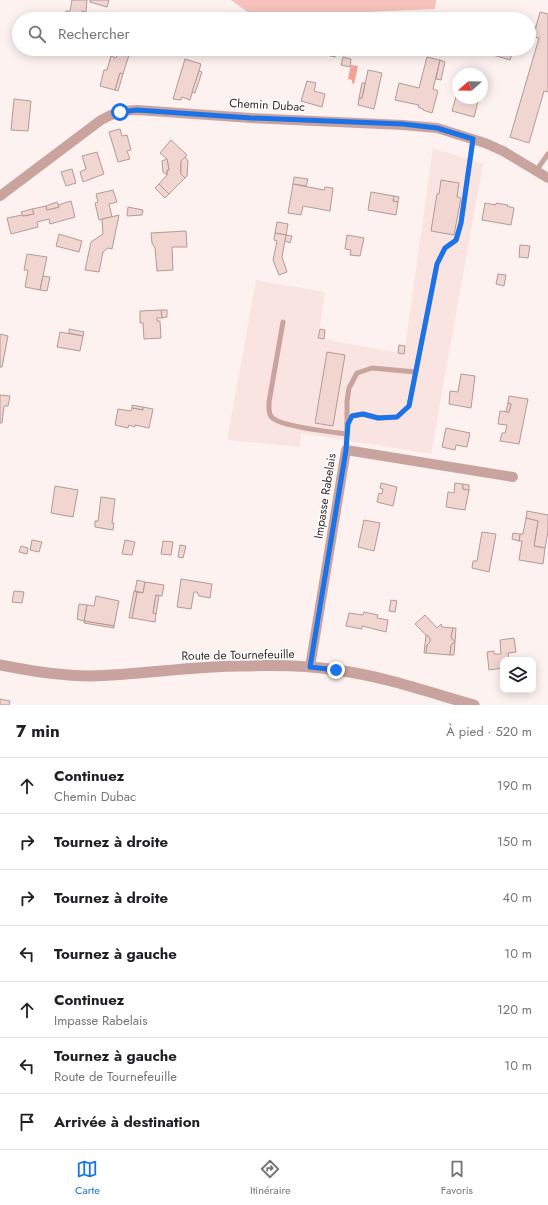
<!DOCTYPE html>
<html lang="fr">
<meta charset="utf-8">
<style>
body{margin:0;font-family:Jost,sans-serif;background:#f2f2f2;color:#202124}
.controls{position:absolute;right:12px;bottom:12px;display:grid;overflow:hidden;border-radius:8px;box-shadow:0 2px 10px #0003}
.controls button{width:36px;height:36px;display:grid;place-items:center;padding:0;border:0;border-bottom:1px solid #e0e0e0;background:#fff;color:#202124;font:20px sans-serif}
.compass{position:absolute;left:452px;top:68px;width:36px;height:36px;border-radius:50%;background:#fff;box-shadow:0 2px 10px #0003;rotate:250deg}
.stop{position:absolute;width:12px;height:12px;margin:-9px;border:3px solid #1a73e8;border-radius:50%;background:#fff}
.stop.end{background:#1a73e8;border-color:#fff;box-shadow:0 1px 4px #0008}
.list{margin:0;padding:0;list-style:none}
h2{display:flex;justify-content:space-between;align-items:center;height:52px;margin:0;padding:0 16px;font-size:17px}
h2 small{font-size:13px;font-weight:400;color:#757577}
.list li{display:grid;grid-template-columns:26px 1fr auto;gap:12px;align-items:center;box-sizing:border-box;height:56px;padding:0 16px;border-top:1px solid #e0e0e0}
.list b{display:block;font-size:15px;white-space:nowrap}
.list p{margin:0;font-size:13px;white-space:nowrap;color:#757577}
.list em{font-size:13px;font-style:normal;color:#757577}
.icon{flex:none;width:22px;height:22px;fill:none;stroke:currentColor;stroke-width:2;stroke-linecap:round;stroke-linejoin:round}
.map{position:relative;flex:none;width:548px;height:705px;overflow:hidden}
.search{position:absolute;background:#fff;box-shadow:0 2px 10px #0003;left:12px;right:12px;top:12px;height:44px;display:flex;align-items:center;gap:10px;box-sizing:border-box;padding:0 14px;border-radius:22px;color:#757577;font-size:15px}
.sheet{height:444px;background:#fff}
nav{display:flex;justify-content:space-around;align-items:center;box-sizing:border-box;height:56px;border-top:1px solid #e0e0e0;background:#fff;font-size:11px;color:#757577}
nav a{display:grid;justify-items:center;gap:2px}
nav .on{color:#1a73e8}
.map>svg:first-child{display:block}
</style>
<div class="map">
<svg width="548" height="705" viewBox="0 0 548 705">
<rect width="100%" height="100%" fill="#fdf2f0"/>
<path fill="#fae4e1" d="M433,148L483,164L431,454L301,433L300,447L227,440L256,280L325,292L318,338L404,354Z"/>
<path fill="#f6c2bb" d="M231,0H436L435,9L272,16L249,13Z"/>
<path fill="#f4a096" d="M351,65L358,66L354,84L352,83V80L348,79Z"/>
<g fill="#f0d5d1" stroke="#b39a97">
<path d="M72,0H87L86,12L82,11L80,19H48L49,16L55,17L56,15L64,17L66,11H70Z"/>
<path d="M90,0H109L107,7L90,2Z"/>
<path d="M540,12L548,14V92L544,91L529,143L510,137L539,38L533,37Z"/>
<path d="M203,14L217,17L216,19H201Z"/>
<path d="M531,26L536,27L532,39L529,38Z"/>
<path d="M320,49H337L335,57L318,53Z"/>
<path d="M473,49H514L510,60Z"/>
<path d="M118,52L129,55L123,74L120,73L115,90L100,86L104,70H107L111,56L116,58Z"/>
<path d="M343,57L351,59L350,67L341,65Z"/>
<path d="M427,57L440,60L433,89L438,91L432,113L423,110V109L418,107L419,105L395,100L399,83L419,88Z"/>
<path d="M185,59L201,64L190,100L182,97L181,100L173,99Z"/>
<path d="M440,60L445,62L441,80L436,79Z"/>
<path d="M368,70L382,73L374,109L358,105L359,98H362Z"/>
<path d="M199,71L202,72L195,93L192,92Z"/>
<path d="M120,73L123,74L118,91L115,90Z"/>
<path d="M307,81L316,83L314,91L325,94L322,107L301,101Z"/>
<path d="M362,83H365L362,98H359Z"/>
<path d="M458,90V98H479L474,117L452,111Z"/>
<path d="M14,99L31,101L28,131L11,130Z"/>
<path d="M120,129L122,136L127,135L131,150L127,151L130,159L118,162L109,132Z"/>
<path d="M171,140L187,155L181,161V174L185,178L169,194L159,184L167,175V170H169L167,159L160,153Z"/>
<path d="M97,152L104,174L83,182L80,172L86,169L82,156Z"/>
<path d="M185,157L188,161L187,176L185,178L181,174V161Z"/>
<path d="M167,159L169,170H167V175L163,172L162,161Z"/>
<path d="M72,169L76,183L66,186L61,172Z"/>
<path d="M294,177L308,179L306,186L293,184Z"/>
<path d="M441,180L459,183L457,197L461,198L454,235L431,231L437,194H439Z"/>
<path d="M159,184L169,194L165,198L155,188Z"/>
<path d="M293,184L324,190L325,187L333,188L330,211L303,206L301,215L288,213Z"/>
<path d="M113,190L117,202L109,204L112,217L99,220L95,203L98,202L96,194Z"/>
<path d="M371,192L394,196L393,201L398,202L396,215L368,210Z"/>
<path d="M394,196L399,197L398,202L393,201Z"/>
<path d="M71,201L75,217L50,224L49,219L37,222L38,227L11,234L7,218L22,215L23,216L34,214L32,209L46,206L47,210L59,207L58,205Z"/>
<path d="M57,202L59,207L47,210L46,206Z"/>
<path d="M485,203L496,205V203L508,205L507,206L514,208L511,225L482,220Z"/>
<path d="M128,207L143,210L142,215L127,216Z"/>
<path d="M32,209L34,214L23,216L21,212Z"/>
<path d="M119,215L112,249L108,248L103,252L99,272L85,270L91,242L103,234L102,219Z"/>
<path d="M277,222L288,224L286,235L275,233Z"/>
<path d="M186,231L187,247H172L173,270L157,271L155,248L152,243L151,233Z"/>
<path d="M275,233L286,235L282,257L287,272L279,275L273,260L277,241L274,240Z"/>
<path d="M59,234L82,241L79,252L56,246Z"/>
<path d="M286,235L292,236L290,243L285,241Z"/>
<path d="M347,235L364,238L360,256L350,255L351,250L345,249Z"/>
<path d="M520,245L530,246L528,258L519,257Z"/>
<path d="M27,254L47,257L40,290L25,287L28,270H24Z"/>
<path d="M498,274L506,275L504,286L496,284Z"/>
<path d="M43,276L50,277L47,291L40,290Z"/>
<path d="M161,310H167V317L162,318Z"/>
<path d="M161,310L162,318H157V321H160L161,338L144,339L143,323H140V311Z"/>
<path d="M69,329L84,332L83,336L69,333Z"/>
<path d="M320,329L325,330L324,339L318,338Z"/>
<path d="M60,332L83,336L80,351L57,347Z"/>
<path d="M0,334L8,336L2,367H0Z"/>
<path d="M399,345L405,346L404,354L398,353Z"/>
<path d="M327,352L345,355L333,426L315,423Z"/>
<path d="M461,374L475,376L471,408L449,404L450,391L458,392Z"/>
<path d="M0,395L10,396L8,406H4L2,423H0Z"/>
<path d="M509,396L528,399L519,444L500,441L502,433H505L507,425L498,424L500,411L509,412L511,404L508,403Z"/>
<path d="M508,403L511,404L509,412H506Z"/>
<path d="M132,405L143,407V410L132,408Z"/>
<path d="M143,407L153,409L149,428L135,425V427L129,425L128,428L115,425L118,409L131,411L132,408L143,410Z"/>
<path d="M446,428L470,433L467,447L456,445L455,450L442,447Z"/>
<path d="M381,483L397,487L393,506L377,502L379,493L382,494L383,489L380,488Z"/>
<path d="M455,483L463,484V489L469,490L465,510L446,507L448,492L454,493Z"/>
<path d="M463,484L469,485V490L463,489Z"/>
<path d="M55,486L78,490L73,517L51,513Z"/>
<path d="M101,497L115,499L112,523H114L113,530L95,527V521H98Z"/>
<path d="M527,511L548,515V532L545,548L534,546L538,521L526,518Z"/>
<path d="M526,518L538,521L534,546L545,548L543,564L519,560L522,541H519L520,534H523Z"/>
<path d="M364,520L380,523L374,551L358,547Z"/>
<path d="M482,532L496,534L489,572L472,568L473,561H477Z"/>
<path d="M513,533L520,534L519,541L512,539Z"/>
<path d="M32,540L42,542L39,552L30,550Z"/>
<path d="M125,540L135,542L132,555L122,554Z"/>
<path d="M163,541L173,542L171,555L161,554Z"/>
<path d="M180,545L186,546L183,558L178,557Z"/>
<path d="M21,546L28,548L27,554L19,552Z"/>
<path d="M181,579L212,584L210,598L199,596L197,592H194L191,609L177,607Z"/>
<path d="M137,580L145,582L143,593L135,591Z"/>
<path d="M145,582L164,585L162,596L156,595L153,613L156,614L155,622L132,618L137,592L143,593Z"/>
<path d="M14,591L24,592L22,603L12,602Z"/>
<path d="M134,591L137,592L132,618H129Z"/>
<path d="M156,595L159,596L156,614L153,613Z"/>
<path d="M96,596L119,601L114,626L84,621L87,605L94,606Z"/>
<path d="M391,600L397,601L395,612L389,611Z"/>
<path d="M79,604L87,605L84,621L77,619Z"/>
<path d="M364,612L378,615L377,618L388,620L386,632L362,626V629L346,626L349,613L363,615Z"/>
<path d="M425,615L437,628L441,624L442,627L453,628L451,637L455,642L451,645L450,655L426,653L427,645L430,642V639L415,624Z"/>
<path d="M84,621L114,626V628L84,623Z"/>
<path d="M453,628H456L455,642L451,637Z"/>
<path d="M426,635L428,636L430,639V642L427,645L426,653H424Z"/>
<path d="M514,638L516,652L508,653L509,660H503V668L489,670L487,652L494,651V654H501L500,640Z"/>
<path d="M455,642L454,655H450L451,645Z"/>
<path d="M0,699L10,701L9,705H0Z"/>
</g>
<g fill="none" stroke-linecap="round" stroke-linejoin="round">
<g stroke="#c9a39e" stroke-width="5">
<path d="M536,171L548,154"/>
<path d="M283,322L269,402C269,408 268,416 274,419C285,427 331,432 347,434"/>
<path d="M347,423V401L349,388L357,373L372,368L416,372"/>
<path d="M346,450L347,424L352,416L363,414L378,418L397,417L409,406L437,264L445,248L456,241L461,223L473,139"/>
</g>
<g stroke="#c9a39e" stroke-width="10">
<path d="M0,196L101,120C113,113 123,110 137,110L251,118L403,125L437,128L485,143L503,151L548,178"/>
<path d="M310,667L346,450L513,477"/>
</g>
<path stroke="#c9a39e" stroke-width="11" d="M0,665C30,671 60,676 90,676C141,675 191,666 242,666C273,665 305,665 336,670C383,676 428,692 474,705"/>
</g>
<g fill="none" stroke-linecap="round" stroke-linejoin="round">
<path stroke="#1a73e8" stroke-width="5" d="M120,112L137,110L251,118L403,124L437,128L473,139L461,223L456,240L445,248L437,264L409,406L397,417L378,418L363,414L352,416L348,424L346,450L310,667L336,670"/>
</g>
<g text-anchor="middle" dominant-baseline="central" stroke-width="3" stroke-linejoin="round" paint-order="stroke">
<g font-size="12" fill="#342a28" stroke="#fff">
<text transform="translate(267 105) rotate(3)">Chemin Dubac</text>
<text transform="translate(325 496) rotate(-81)">Impasse Rabelais</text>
<text transform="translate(238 655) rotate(-1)">Route de Tournefeuille</text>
</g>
</g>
</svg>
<div class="controls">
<button><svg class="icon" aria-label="layers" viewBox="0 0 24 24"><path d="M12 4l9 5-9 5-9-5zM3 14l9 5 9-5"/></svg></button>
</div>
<svg class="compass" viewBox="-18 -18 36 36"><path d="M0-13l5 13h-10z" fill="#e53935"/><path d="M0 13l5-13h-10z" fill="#757577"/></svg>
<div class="stop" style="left:120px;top:112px"></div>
<div class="stop end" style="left:336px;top:670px"></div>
<div class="search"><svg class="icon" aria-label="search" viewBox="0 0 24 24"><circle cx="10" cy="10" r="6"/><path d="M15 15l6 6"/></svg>Rechercher</div>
</div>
<section class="sheet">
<h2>7 min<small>À pied · 520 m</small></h2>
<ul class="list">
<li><svg class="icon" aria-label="ahead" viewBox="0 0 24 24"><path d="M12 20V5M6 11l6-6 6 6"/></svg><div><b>Continuez</b><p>Chemin Dubac</p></div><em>190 m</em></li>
<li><svg class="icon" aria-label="right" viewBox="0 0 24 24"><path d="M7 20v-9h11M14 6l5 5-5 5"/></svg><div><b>Tournez à droite</b></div><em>150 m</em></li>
<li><svg class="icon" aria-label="right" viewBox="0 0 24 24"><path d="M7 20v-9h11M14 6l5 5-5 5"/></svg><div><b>Tournez à droite</b></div><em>40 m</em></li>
<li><svg class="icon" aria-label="left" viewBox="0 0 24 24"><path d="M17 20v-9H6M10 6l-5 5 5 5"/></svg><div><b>Tournez à gauche</b></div><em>10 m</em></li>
<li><svg class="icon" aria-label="ahead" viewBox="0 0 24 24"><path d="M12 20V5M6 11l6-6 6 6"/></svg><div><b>Continuez</b><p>Impasse Rabelais</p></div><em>120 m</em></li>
<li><svg class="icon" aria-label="left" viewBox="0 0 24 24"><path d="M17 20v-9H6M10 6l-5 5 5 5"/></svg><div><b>Tournez à gauche</b><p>Route de Tournefeuille</p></div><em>10 m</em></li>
<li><svg class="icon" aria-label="arrive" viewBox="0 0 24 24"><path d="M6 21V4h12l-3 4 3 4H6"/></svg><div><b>Arrivée à destination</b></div></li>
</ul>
</section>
<nav>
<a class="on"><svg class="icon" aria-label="map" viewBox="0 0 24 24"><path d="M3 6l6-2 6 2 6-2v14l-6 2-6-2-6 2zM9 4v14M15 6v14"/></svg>Carte</a>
<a><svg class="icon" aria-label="directions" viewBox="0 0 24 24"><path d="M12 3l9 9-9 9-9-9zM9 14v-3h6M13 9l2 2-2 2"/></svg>Itinéraire</a>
<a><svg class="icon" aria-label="saved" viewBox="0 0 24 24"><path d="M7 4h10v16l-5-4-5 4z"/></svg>Favoris</a>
</nav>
